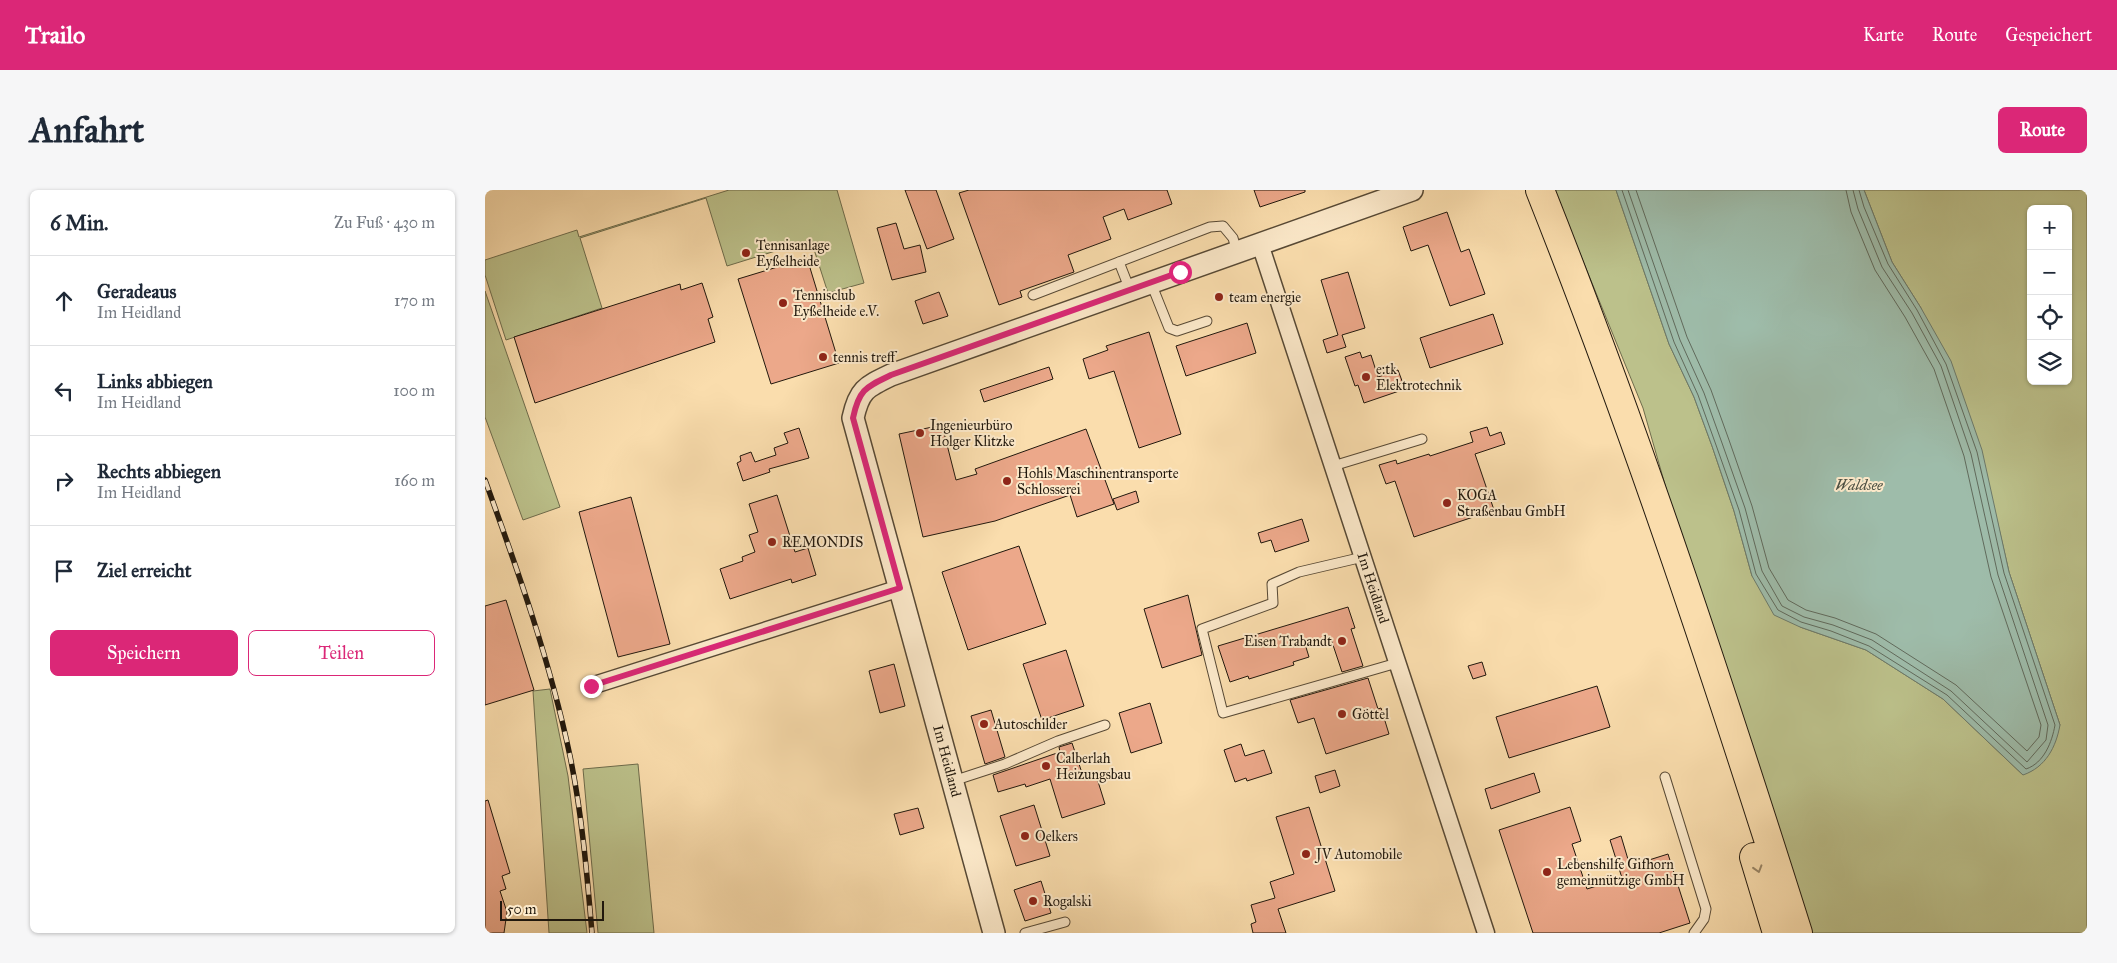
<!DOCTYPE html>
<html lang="de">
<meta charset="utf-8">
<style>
body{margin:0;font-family:"IM FELL Great Primer",serif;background:#f6f6f7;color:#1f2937}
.controls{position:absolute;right:15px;top:15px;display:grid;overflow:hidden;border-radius:8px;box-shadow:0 1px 4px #0004}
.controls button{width:45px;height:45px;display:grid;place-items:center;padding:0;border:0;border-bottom:1px solid #e0e1e3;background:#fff;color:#1f2937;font:25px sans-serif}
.scale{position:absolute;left:15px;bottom:12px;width:104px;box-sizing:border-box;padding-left:5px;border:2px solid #21180d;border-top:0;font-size:14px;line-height:18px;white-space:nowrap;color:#21180d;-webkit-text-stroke:4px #fce9ca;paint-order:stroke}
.stop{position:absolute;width:15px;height:15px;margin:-11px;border:4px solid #db2777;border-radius:50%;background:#fff}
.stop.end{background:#db2777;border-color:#fff;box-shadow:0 1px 5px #0008}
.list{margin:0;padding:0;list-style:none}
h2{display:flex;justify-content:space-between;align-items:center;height:65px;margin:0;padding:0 20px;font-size:21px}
h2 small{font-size:16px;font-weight:400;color:#747a83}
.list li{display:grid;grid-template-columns:32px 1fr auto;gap:15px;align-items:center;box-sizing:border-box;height:90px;padding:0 20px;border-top:1px solid #e0e1e3}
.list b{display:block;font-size:19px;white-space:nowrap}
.list p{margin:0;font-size:16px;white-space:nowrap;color:#747a83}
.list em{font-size:16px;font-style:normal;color:#747a83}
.actions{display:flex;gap:10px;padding:15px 20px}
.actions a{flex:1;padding:11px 0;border:1px solid #db2777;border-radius:8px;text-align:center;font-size:18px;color:#db2777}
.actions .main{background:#db2777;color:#fff}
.icon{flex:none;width:28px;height:28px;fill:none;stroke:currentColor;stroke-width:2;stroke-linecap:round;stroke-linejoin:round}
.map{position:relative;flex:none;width:1602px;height:743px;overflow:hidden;border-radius:8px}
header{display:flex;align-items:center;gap:30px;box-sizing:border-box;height:70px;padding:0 25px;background:#db2777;color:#fff}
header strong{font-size:24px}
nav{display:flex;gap:28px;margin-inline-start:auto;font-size:18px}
.intro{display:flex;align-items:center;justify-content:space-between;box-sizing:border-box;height:120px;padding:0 30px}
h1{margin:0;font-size:35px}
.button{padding:12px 22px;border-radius:8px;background:#db2777;color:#fff;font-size:18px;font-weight:700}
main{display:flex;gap:30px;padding:0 30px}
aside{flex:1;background:#fff;border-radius:8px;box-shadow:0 1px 4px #0004}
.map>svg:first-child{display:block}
</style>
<header>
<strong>Trailo</strong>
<nav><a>Karte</a><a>Route</a><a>Gespeichert</a></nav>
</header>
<div class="intro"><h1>Anfahrt</h1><a class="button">Route</a></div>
<main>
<aside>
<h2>6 Min.<small>Zu Fuß · 430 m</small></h2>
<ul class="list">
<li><svg class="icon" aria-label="ahead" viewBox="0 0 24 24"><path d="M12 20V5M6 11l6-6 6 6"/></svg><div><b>Geradeaus</b><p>Im Heidland</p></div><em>170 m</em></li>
<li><svg class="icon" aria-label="left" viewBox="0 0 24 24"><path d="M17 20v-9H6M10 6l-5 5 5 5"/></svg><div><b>Links abbiegen</b><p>Im Heidland</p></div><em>100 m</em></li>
<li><svg class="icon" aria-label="right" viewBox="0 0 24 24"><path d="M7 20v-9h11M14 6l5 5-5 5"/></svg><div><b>Rechts abbiegen</b><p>Im Heidland</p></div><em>160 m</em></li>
<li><svg class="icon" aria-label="arrive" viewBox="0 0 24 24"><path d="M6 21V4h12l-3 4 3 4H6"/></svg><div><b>Ziel erreicht</b></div></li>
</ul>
<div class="actions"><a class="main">Speichern</a><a>Teilen</a></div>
</aside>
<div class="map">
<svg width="1602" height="743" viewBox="0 0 1602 743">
<rect width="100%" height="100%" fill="#faddad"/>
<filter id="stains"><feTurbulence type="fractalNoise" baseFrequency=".004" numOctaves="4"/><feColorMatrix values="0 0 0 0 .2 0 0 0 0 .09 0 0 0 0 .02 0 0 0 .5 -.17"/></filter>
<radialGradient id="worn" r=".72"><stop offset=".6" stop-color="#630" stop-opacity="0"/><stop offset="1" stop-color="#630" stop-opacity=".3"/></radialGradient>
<g fill="#bcc18b" stroke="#6e6c4c" fill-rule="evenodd">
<path d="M244,0H352L379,93L343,103L326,50L242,76L221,8L95,48L117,118L21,150L0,85V70L92,40L94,47Z"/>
<path d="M1069,0H1131L1184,154L1209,207L1227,256L1249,321L1267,386L1315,437L1381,460L1458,509L1538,585L1575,535L1524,382L1512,330L1436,118L1407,72L1379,0H1602V743H1309L1158,218ZM1546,19H1583V191H1546Z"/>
<path d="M0,101L75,317L38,330L0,227Z"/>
<path d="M65,499L83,586L102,743H64L48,501Z"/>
<path d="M153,574L169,743H113L98,579Z"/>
</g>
<path fill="#9ebcaa" stroke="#6c7a6b" d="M1131,0H1379L1407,72L1436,118L1466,171L1497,260L1524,382L1575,535C1571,557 1561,577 1538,585L1458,509L1381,460L1315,437L1289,425L1267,386L1249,321L1227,256L1209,207L1184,154Z"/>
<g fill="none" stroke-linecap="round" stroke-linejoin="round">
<g stroke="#606a5c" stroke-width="1">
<path d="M1137,0L1189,152L1213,205L1231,255L1254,320L1271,384L1293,420L1316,432L1346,441L1384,456L1462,505L1541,579C1559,573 1567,552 1570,535L1519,383L1492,262L1461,174L1432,120L1403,74L1379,17L1374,0"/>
<path d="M1143,0L1195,150L1219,203L1237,253L1260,318L1277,381L1297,416L1319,427L1348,435L1387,450L1466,501L1542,572L1561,550L1563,535L1513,385L1486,264L1456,176L1427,123L1397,77L1373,19L1368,0"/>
<path d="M1151,0L1202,147L1226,200L1244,250L1267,316L1284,378L1303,410L1321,420L1350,428L1391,444L1471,495L1542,561L1554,547L1556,535L1506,387L1479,266L1449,179L1420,127L1390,80L1366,22L1361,0"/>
</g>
</g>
<g fill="#eca88a" stroke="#21180d">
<path d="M420,0H451L469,49L442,59Z"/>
<path d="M484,0H682L687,14L643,30L639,19L618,27L626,49L583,65L589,82L535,101L537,107L514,115L474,3Z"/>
<path d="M769,0H820V2L775,17Z"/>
<path d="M962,22L976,62L984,59L1000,104L965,116L943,55L926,61L918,37Z"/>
<path d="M411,33L419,59L435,55L441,82L407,90L392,38Z"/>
<path d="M322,68L354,173L286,194L253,89Z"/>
<path d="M863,82L880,138L857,145L861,157L842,163L838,150L853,145L836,90Z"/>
<path d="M217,93L228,127L223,129L230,152L50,213L29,147L195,94L196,100Z"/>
<path d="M454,102L463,126L438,134L430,111Z"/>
<path d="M1008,124L1018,154L945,178L935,148Z"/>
<path d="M762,133L771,163L701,186L691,156Z"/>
<path d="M664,142L696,244L654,258L629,181L604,189L598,169L623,160L621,156Z"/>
<path d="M875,162L877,168L886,165L893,187L913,180L920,199L879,213L873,195L870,196L860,167Z"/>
<path d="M564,177L568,189L499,212L495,200Z"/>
<path d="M457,235L471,290L492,284L490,279L601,239L629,314L592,327L585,305L510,331L438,347L414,244Z"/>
<path d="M1002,237L1005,246L1016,242L1020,254L990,264L1009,320L929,347L910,291L901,294L894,275L911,270L912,274L944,264L945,266L988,252L985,242Z"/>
<path d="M314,238L324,268L284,279L285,282L258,291L252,273L256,271L255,266L266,262L270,272L291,265L289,258L303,253L299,243Z"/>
<path d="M651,301L654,312L632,320L628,309Z"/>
<path d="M292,305L310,362L323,358L331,385L307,393L306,389L245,409L235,379L258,371L257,367L270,362L264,345L273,342L264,314Z"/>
<path d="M146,307L185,454L133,467L94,322Z"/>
<path d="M817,329L824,351L790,362L786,350L776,353L773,343Z"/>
<path d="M534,356L561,434L483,460L457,382Z"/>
<path d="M703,405L717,465L677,478L659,419Z"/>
<path d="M21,410L49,500L0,515V416Z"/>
<path d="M863,417L870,438L866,439L878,476L857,482L845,446L820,454L824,467L808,472L809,475L764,489L763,486L745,492L733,456Z"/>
<path d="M581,460L599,516L557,530L538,474Z"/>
<path d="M997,472L1001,485L988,489L983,476Z"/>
<path d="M409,474L420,516L395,523L384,481Z"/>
<path d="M883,488L893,519L896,518L904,544L841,564L829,528L813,533L805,510Z"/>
<path d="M1112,496L1125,537L1024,568L1011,527Z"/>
<path d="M665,513L677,553L646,563L634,523Z"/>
<path d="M506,520L520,567L500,574L486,526Z"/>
<path d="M587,553L599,589L611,585L620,614L577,628L565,589L541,597L540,594L513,602L508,585L575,562L574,557Z"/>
<path d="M756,554L760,566L779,560L787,583L762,591L761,588L750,592L739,560Z"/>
<path d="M850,580L855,596L835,603L830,586Z"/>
<path d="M1049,583L1055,602L1006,619L1000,599Z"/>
<path d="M3,610L25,683L17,686L21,699L15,701L22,722L19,743H0V611Z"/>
<path d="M549,615L565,666L531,676L515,626Z"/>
<path d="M824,617L850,701L793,719L801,743H768L766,734L771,732L766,715L790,708L785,692L809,684L791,627Z"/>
<path d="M1085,617L1096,651L1087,654L1102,699L1137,688L1125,650L1136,646L1145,676L1183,664L1205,733L1174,743H1048L1014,640Z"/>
<path d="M433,618L439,638L415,645L409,624Z"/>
<path d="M556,691L566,723L540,731L529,700Z"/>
</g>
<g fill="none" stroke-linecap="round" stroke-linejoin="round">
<g stroke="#574935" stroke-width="11">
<g id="service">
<path d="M634,72L645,100"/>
<path d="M666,93L684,138L692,141L722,131"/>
<path d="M548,105L725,37L738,36L748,48L752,62"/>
<path d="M848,276L937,249"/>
<path d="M878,367L814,382L787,394L788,413L717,439L738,523L912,473"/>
<path d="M1180,587L1221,719L1219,729L1209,743"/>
<path d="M468,591L520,574L573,551L620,535"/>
<path d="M540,743L580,732"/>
</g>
</g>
<g stroke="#574935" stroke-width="19">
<g id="minor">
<path d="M775,54L1001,743"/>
<path d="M106,496L415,398"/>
</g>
</g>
<g stroke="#574935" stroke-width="24">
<path id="tertiary" d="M509,743L368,228C374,200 381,197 406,185L927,0"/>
</g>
<g stroke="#21180d" stroke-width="30">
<g id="trunk">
<path d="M1055,0C1152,244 1234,493 1313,743"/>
<path d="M1269,667L1292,743"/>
</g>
</g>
<use href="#service" stroke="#fce9ca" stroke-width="9"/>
<use href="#minor" stroke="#fce9ca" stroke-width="16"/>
<use href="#tertiary" stroke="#fce9ca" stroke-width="21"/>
<use href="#trunk" stroke="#faddad" stroke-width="28"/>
<g stroke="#21180d" stroke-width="5.5">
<path id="rail" d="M0,290C33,381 65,471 85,566C97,624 102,684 107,743"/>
</g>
<use href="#rail" stroke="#fce9ca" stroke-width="4" stroke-dasharray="11" stroke-linecap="butt"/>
</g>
<defs><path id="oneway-chevron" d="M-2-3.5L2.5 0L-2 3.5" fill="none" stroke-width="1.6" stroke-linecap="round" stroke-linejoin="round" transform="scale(1.25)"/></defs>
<use stroke="#988465" href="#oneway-chevron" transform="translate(1273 679) rotate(73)"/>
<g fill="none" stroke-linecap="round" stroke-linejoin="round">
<path stroke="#db2777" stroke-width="6" d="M106,496L415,398L368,228C374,199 381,197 406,185L695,82"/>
</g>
<g fill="#8f2418" stroke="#fce9ca" stroke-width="2">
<circle cx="261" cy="63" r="5"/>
<circle cx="734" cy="107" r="5"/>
<circle cx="298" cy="113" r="5"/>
<circle cx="338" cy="167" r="5"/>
<circle cx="881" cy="187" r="5"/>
<circle cx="435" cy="243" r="5"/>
<circle cx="522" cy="291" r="5"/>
<circle cx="962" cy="313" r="5"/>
<circle cx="287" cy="352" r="5"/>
<circle cx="857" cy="451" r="5"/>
<circle cx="857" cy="524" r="5"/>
<circle cx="499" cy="534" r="5"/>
<circle cx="561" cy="576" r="5"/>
<circle cx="540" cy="646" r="5"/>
<circle cx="821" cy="664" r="5"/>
<circle cx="1062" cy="682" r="5"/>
<circle cx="548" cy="711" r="5"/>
</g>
<g text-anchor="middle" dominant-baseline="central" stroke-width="4" stroke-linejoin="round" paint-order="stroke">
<g font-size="14" fill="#21180d" stroke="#fce9ca" text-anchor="start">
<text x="271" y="55">Tennisanlage<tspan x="271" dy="16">Eyßelheide</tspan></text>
<text x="308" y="105">Tennisclub<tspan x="308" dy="16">Eyßelheide e.V.</tspan></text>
<text x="744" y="107">team energie</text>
<text x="348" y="167">tennis treff</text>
<text x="891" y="179">e:tk<tspan x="891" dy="16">Elektrotechnik</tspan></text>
<text x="445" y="235">Ingenieurbüro<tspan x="445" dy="16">Holger Klitzke</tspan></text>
<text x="532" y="283">Hohls Maschinentransporte<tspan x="532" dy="16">Schlosserei</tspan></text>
<text x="972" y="305">KOGA<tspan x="972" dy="16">Straßenbau GmbH</tspan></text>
<text x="297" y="352">REMONDIS</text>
<text x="847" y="451" text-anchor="end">Eisen Trabandt</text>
<text x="867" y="524">Göttel</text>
<text x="509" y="534">Autoschilder</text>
<text x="571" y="568">Calberlah<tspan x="571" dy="16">Heizungsbau</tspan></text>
<text x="550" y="646">Oelkers</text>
<text x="831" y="664">JV Automobile</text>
<text x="1072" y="674">Lebenshilfe Gifhorn<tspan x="1072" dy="16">gemeinnützige GmbH</tspan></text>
<text x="558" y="711">Rogalski</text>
</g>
<g font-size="14" fill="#21180d" stroke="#fce9ca">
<text transform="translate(888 398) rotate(72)">Im Heidland</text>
<text transform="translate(462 571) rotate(75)">Im Heidland</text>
</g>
<g font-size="15" font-style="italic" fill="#4d5144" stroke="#fce9ca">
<text x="1374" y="295">Waldsee</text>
</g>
</g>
<rect width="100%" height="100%" filter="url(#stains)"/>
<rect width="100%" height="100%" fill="url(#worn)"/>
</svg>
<div class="controls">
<button>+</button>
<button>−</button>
<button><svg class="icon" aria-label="locate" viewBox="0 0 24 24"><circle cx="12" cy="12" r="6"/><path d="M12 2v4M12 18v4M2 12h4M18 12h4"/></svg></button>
<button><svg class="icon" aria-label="layers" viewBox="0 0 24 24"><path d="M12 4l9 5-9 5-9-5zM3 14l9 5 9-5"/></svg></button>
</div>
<div class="scale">50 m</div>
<div class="stop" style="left:695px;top:82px"></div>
<div class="stop end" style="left:106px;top:496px"></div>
</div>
</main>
